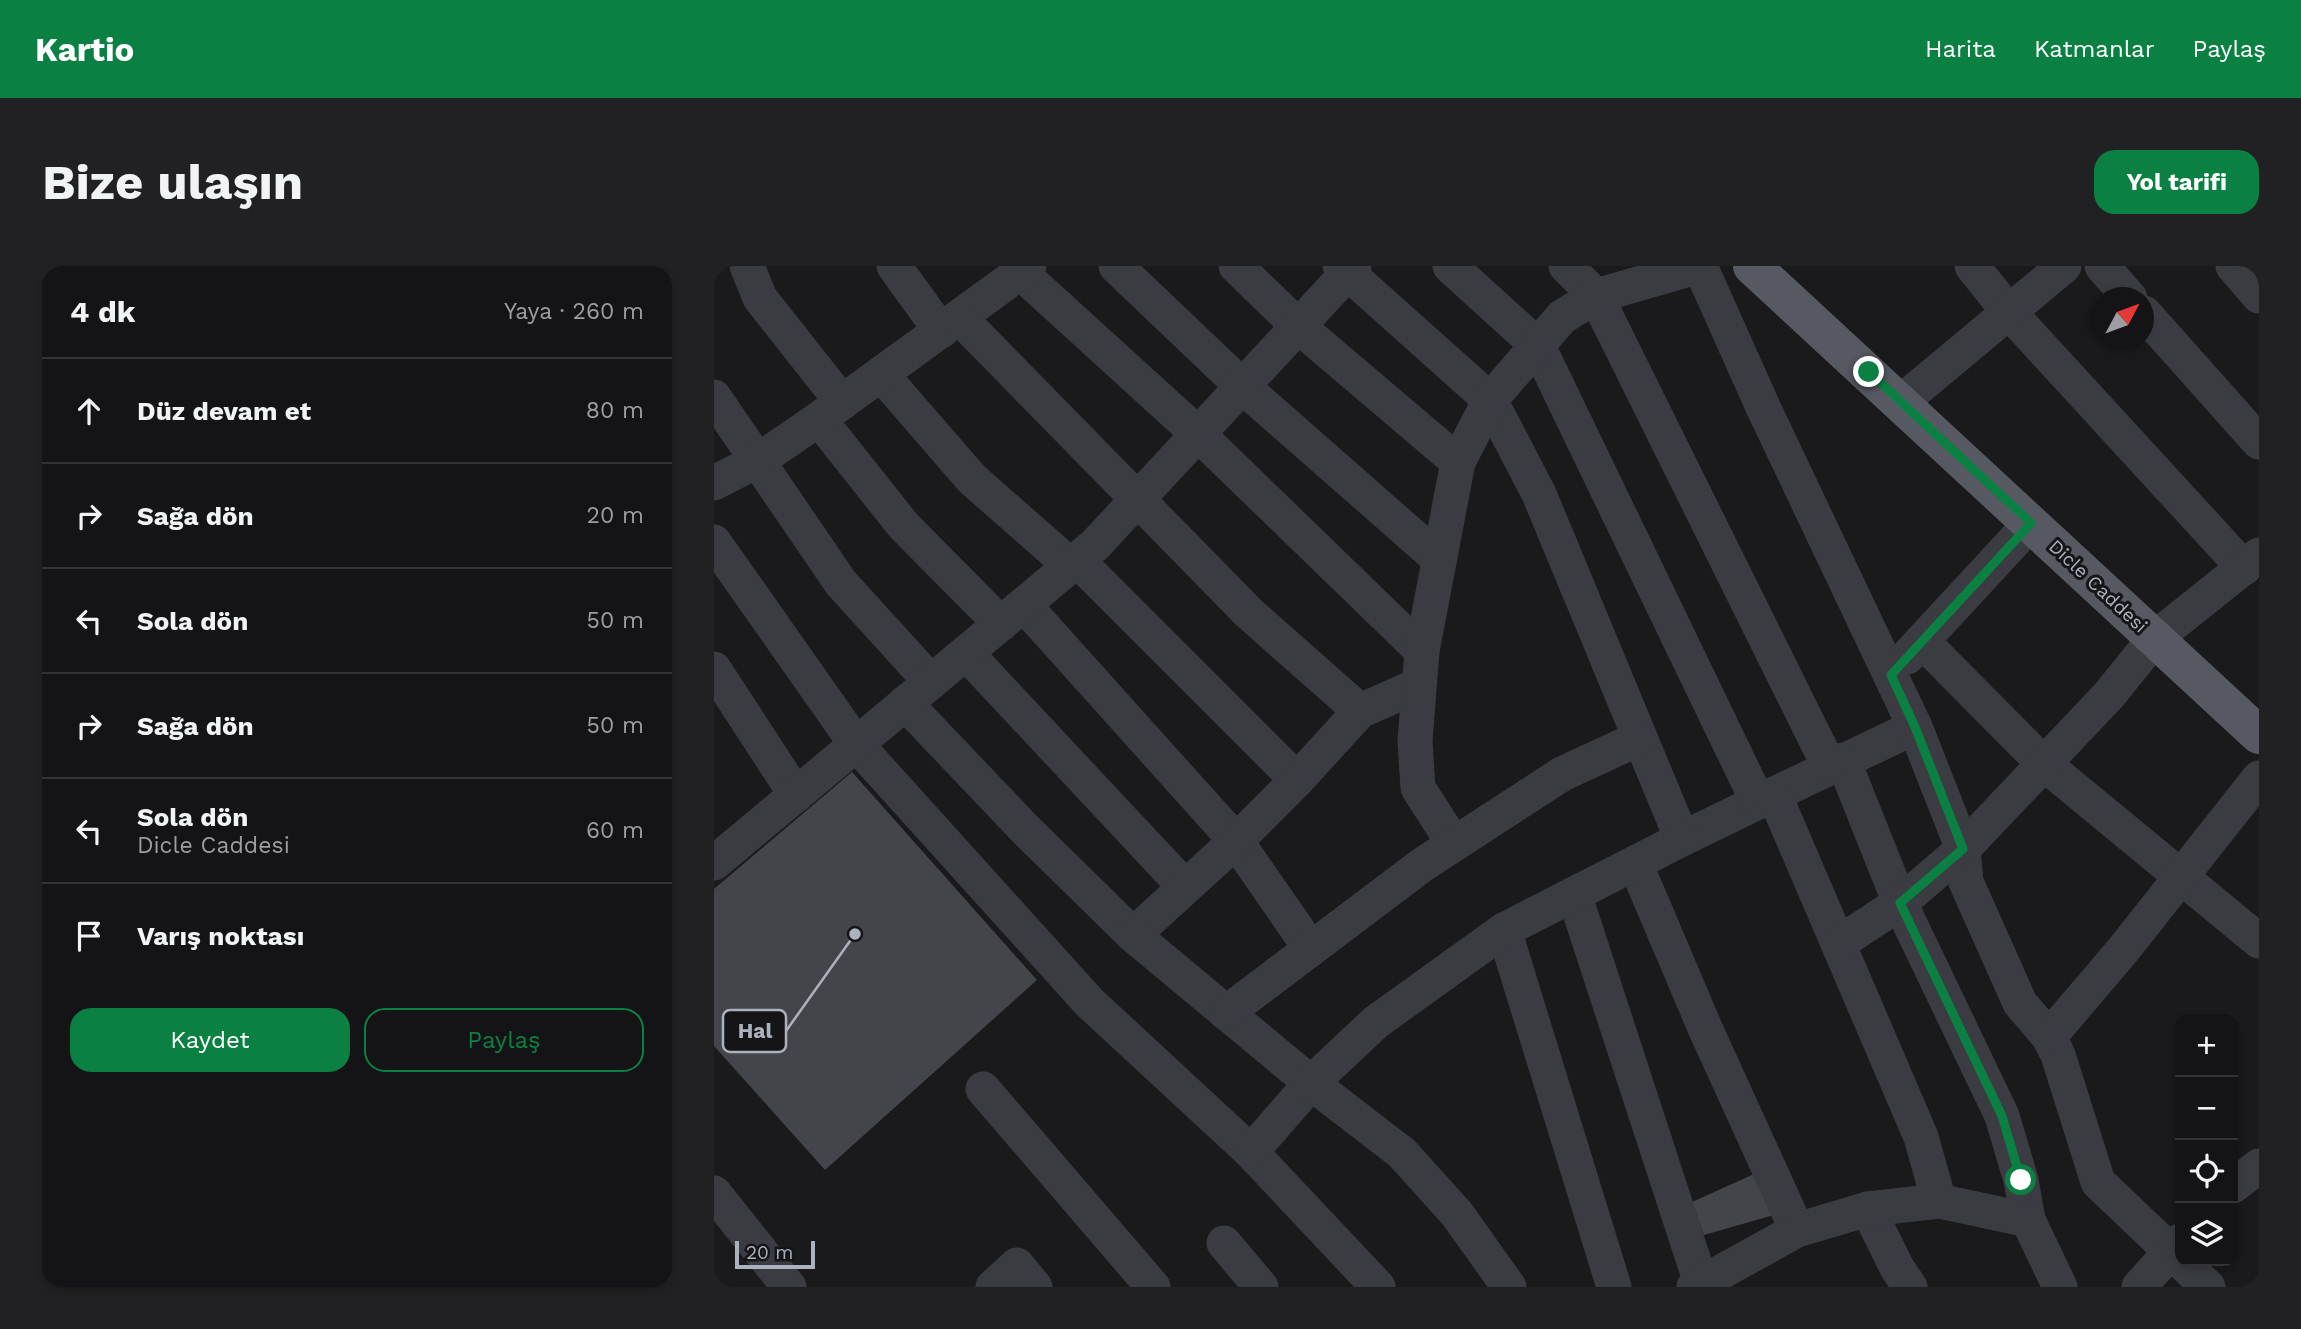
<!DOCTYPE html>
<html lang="tr">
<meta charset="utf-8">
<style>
body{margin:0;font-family:"Work Sans",sans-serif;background:#212123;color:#f1f3f6}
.controls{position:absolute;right:21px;bottom:21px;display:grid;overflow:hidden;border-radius:14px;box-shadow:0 4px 10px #0003}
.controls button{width:63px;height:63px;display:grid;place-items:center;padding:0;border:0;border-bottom:2px solid #333335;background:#141416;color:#f1f3f6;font:35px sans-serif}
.compass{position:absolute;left:1377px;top:21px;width:63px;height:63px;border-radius:50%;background:#141416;box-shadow:0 4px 10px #0003;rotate:49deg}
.scale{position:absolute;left:21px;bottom:18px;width:80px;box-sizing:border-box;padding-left:7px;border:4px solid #acb2bd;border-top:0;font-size:19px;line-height:24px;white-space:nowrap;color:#acb2bd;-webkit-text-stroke:5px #151518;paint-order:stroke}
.stop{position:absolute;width:21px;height:21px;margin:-16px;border:5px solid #0b8043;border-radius:50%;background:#fff}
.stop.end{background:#0b8043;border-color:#fff;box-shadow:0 2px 7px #0008}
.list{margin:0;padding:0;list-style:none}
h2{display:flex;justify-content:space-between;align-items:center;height:91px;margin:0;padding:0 28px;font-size:30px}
h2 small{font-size:23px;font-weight:400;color:#9d9ea1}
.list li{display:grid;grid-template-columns:46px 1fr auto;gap:21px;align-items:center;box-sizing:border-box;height:105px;padding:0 28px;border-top:2px solid #333335}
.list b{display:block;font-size:26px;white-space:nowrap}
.list p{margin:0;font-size:23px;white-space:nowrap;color:#9d9ea1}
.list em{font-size:23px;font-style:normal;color:#9d9ea1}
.actions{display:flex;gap:14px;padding:21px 28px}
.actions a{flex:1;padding:16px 0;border:2px solid #0b8043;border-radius:21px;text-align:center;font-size:24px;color:#0b8043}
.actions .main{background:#0b8043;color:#fff}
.icon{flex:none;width:38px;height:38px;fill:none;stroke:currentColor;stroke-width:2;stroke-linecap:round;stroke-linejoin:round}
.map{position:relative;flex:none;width:1545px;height:1021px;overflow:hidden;border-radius:21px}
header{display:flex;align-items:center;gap:42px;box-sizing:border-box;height:98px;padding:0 35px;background:#0b8043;color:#fff}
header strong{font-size:33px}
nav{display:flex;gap:38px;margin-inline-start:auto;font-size:24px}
.intro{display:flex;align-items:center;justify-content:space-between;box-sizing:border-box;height:168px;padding:0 42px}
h1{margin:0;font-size:49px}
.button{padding:18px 32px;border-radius:21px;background:#0b8043;color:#fff;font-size:24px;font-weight:700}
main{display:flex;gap:42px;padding:0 42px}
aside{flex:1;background:#141416;border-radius:21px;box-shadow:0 4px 10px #0003}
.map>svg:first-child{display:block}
</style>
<header>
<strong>Kartio</strong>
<nav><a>Harita</a><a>Katmanlar</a><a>Paylaş</a></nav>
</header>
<div class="intro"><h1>Bize ulaşın</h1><a class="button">Yol tarifi</a></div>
<main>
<aside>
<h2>4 dk<small>Yaya · 260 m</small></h2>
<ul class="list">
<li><svg class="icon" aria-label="ahead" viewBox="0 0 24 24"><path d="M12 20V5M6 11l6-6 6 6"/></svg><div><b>Düz devam et</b></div><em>80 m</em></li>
<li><svg class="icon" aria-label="right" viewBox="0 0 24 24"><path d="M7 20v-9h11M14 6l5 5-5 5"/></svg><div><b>Sağa dön</b></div><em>20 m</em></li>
<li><svg class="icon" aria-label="left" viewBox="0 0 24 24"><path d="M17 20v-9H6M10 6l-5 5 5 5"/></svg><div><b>Sola dön</b></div><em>50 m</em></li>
<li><svg class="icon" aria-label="right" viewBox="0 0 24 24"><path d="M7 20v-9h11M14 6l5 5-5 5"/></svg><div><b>Sağa dön</b></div><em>50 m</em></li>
<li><svg class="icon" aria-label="left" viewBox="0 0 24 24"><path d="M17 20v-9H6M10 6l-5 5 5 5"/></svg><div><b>Sola dön</b><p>Dicle Caddesi</p></div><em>60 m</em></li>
<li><svg class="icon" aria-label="arrive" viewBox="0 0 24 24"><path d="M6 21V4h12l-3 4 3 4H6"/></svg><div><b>Varış noktası</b></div></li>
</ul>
<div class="actions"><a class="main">Kaydet</a><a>Paylaş</a></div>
</aside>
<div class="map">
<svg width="1545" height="1021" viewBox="0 0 1545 1021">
<rect width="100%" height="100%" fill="#1a1a1d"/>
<g fill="#44454a">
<path d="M138,506L323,714L111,904L0,780V623Z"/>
<path d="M1049,904L1067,947L990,969L978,936Z"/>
</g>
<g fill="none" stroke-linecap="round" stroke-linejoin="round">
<g stroke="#3b3c42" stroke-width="35">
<path d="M33,0L46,32L128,136"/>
<path d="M180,0L227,65"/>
<path d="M303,0L307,7L484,168L708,385"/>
<path d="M402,0L528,120L725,293"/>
<path d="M522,0L584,60L744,196"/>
<path d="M626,0L776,134L825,228L968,573L1044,536"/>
<path d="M736,0L824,80L1044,536L1201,461"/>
<path d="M852,0L882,30L986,0L1049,141L1201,461L1249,583L1252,616L1306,737L1335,771L1344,789L1384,916L1494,1021"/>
<path d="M1258,0L1294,45L1530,302"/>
<path d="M1388,0L1416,32"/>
<path d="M1519,0L1545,30"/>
<path d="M1430,47L1545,176"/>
<path d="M167,108L258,213L357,300"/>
<path d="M0,131L127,317L217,416"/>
<path d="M1187,136L1350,0"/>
<path d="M105,153L189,259L287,358"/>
<path d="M0,217L45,194L105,153L315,0"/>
<path d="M0,276L142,478L375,736L537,886L664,1021"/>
<path d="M363,294L583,514"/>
<path d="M310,339L522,575L597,683"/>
<path d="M1208,375L1329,497L1545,675"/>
<path d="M252,387L470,620"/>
<path d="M1193,391L1317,257"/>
<path d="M0,403L82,529"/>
<path d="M191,437L310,562L419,669L522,575L583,514L646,445L535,347L246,52"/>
<path d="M646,445L705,419"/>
<path d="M1129,494L1186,637L1288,850L1307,914L1314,954"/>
<path d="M1060,528L1207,871L1225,935"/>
<path d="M740,578L704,522L701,475L708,385L744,196L776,134L848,51L882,30L1115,500"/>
<path d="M0,597L381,279L640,0"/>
<path d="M921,597L991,762L1083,964"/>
<path d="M860,628L987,1017"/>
<path d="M790,664L900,1021"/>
<path d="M419,669L597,817L537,886"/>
<path d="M1125,677L1186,637L1249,583L1395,429L1440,373L1545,289"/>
<path d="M512,747L708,599L848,508L926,472"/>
<path d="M1335,771L1409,684L1545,512"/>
<path d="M269,823L439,1021"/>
<path d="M1519,920L1545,900"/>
<path d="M0,927L75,1021"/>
<path d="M1154,943L1183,1002L1196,1021"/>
<path d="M510,977L547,1021"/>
<path d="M279,1021L303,999L321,1021"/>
<path d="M795,1021L743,948L688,887L597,817L662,756L790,664L968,573"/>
<path d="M980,1021L1083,964L1154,943L1225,935L1314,954L1346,1021"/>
<path d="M1425,1021L1466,975"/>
</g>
<path stroke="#565961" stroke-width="38" d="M1038,0L1545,469"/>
</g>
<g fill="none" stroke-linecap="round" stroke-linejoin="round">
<path stroke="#0b8043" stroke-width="9" d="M1155,106L1317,257L1177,409L1201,461L1249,583L1186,637L1288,850L1307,914"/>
</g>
<g text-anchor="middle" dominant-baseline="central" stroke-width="6" stroke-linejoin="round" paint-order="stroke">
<g font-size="19" fill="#acb2bd" stroke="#151518">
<text transform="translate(1384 320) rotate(43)">Dicle Caddesi</text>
</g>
</g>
<path fill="none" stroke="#acb2bd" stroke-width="2.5" d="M141 668L72 765"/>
<circle fill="#acb2bd" stroke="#151518" stroke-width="2.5" cx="141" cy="668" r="7"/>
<rect fill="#151518" stroke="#acb2bd" stroke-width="2.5" x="9" y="744" width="63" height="42" rx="7"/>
<g font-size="21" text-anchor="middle" font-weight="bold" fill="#acb2bd">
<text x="41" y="772">Hal</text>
</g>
</svg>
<div class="controls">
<button>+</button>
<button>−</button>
<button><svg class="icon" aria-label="locate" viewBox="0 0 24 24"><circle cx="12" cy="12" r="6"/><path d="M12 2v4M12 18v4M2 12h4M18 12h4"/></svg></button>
<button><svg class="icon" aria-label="layers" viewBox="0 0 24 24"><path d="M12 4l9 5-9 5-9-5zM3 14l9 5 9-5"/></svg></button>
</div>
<svg class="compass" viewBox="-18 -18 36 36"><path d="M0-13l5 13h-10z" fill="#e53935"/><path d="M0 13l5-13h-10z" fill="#9d9ea1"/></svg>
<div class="scale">20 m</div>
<div class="stop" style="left:1307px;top:914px"></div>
<div class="stop end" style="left:1155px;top:106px"></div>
</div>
</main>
